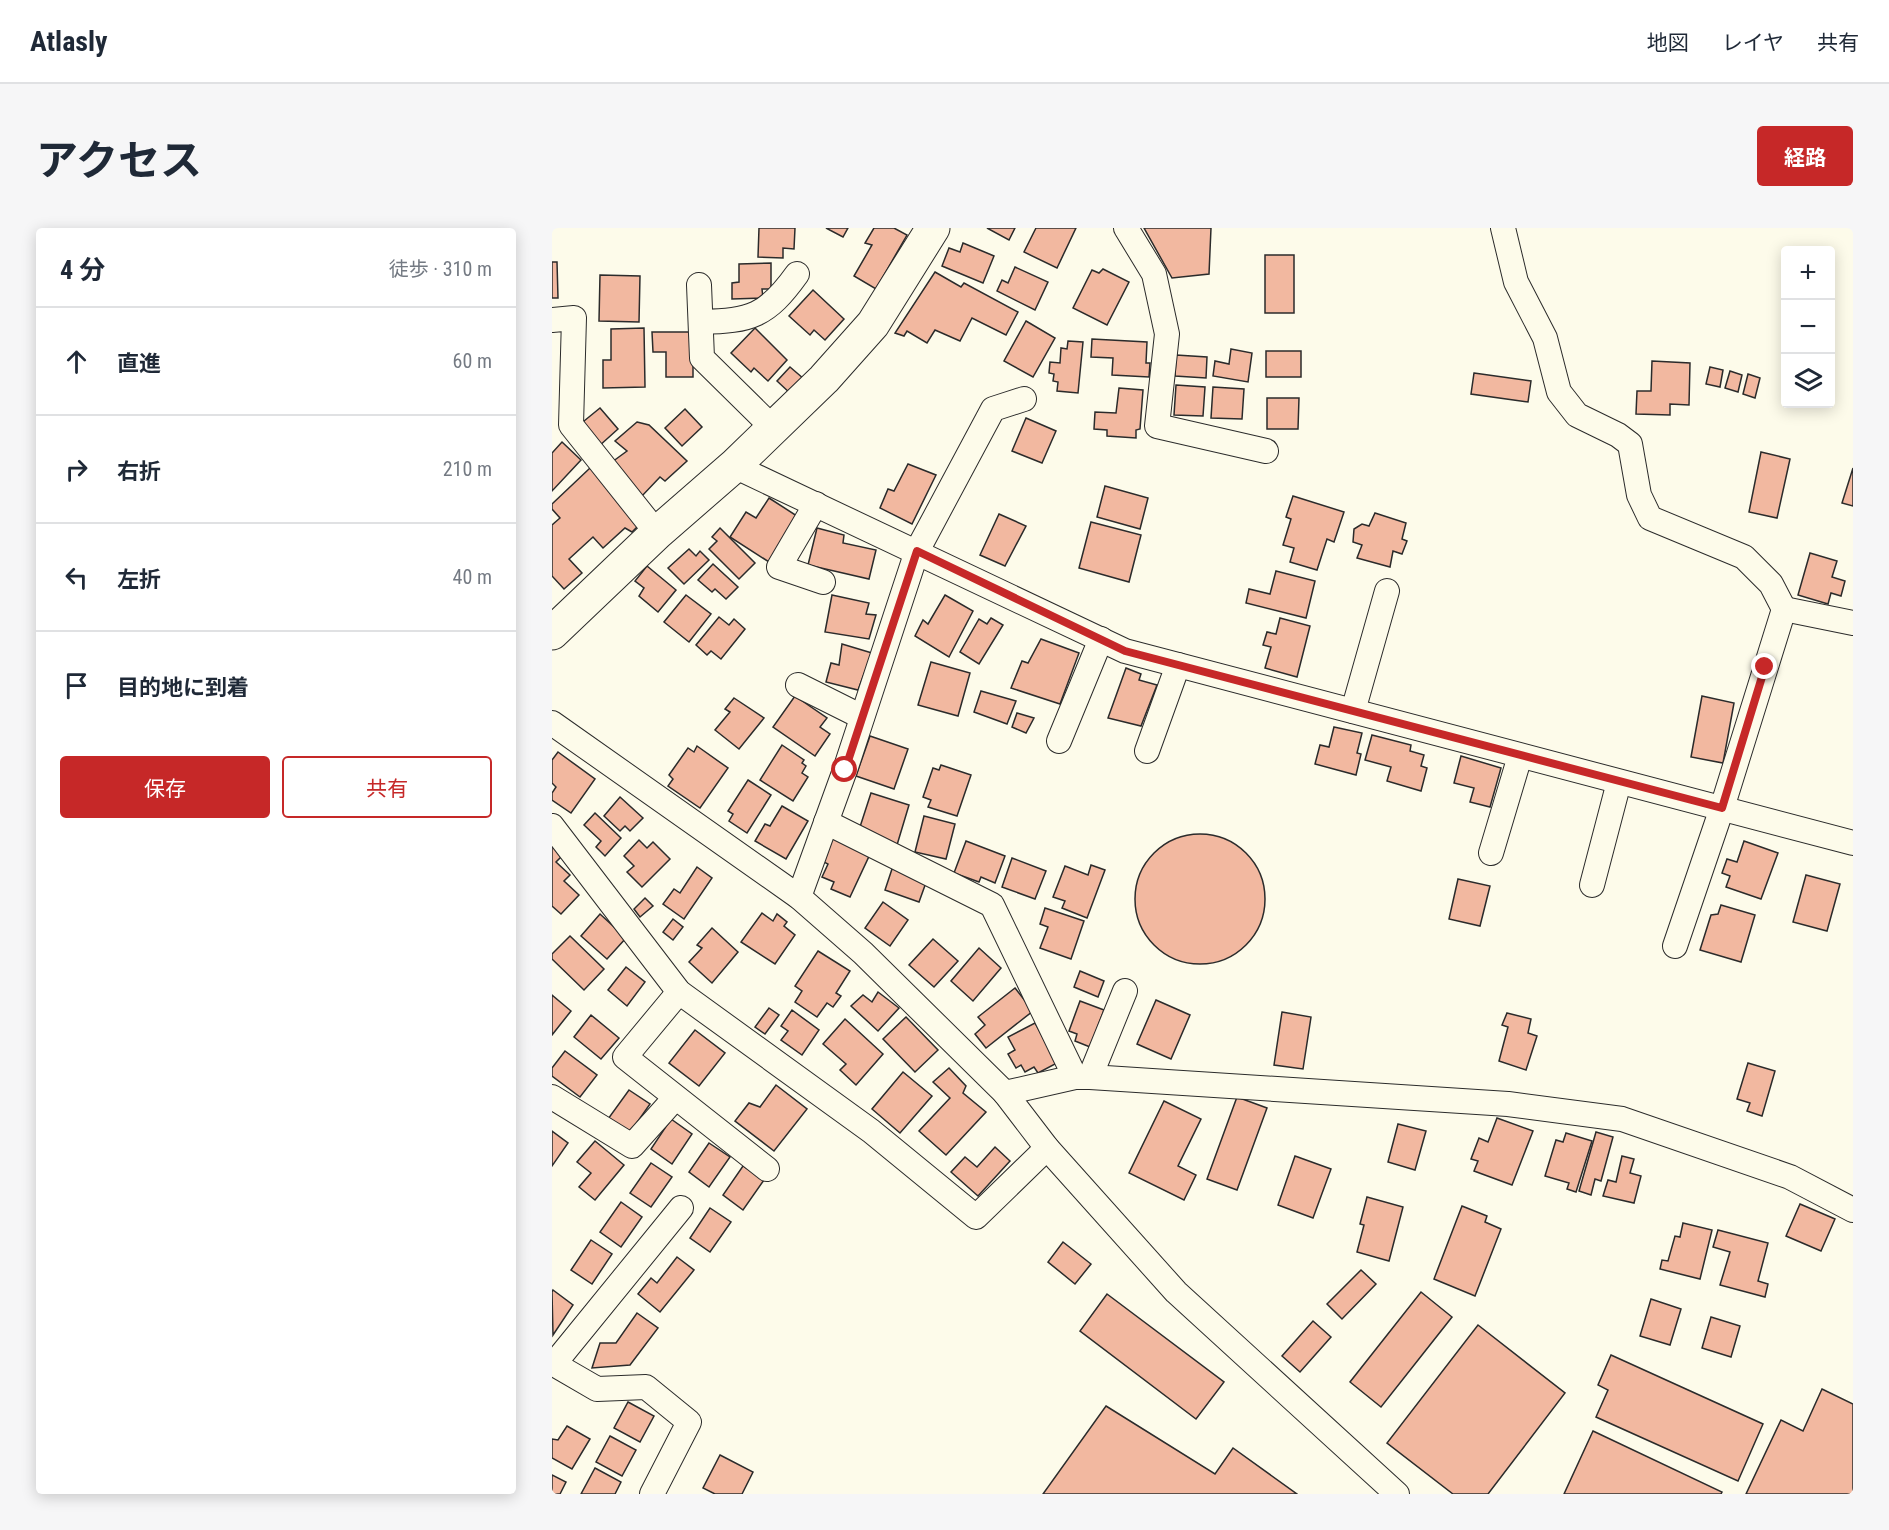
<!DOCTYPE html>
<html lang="ja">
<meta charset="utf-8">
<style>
body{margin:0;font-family:"Roboto Condensed","Noto Sans JP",sans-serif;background:#f6f6f7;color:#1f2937}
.controls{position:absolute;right:18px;top:18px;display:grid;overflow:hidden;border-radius:6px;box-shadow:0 3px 15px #0003}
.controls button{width:54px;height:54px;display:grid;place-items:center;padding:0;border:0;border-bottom:2px solid #e0e1e3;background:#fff;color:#1f2937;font:30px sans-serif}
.stop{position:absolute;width:18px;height:18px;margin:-14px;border:4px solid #c62828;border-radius:50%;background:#fff}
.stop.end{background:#c62828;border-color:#fff;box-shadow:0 2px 6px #0008}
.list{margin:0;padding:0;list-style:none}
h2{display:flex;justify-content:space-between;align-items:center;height:78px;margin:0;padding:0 24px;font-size:26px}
h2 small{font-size:20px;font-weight:400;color:#747a83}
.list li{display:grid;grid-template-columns:39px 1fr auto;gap:18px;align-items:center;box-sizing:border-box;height:108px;padding:0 24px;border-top:2px solid #e0e1e3}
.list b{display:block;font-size:22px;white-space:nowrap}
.list em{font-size:20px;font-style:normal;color:#747a83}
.actions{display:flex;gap:12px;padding:18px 24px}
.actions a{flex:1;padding:14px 0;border:2px solid #c62828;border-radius:6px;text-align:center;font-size:21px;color:#c62828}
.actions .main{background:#c62828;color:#fff}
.icon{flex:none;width:33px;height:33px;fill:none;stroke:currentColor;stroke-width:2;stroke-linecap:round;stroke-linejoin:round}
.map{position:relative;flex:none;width:1301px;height:1266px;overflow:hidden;border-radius:6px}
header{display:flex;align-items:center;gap:36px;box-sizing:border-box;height:84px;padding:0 30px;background:#fff;border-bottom:2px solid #e0e1e3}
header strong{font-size:28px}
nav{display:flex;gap:33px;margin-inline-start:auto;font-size:21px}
.intro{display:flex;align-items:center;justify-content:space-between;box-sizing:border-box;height:144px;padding:0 36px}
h1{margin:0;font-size:42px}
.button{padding:15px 27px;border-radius:6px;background:#c62828;color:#fff;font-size:21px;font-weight:700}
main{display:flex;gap:36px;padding:0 36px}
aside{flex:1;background:#fff;border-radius:6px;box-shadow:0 3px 15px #0003}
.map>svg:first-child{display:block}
</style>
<header>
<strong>Atlasly</strong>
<nav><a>地図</a><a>レイヤ</a><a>共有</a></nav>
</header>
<div class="intro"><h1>アクセス</h1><a class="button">経路</a></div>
<main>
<aside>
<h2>4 分<small>徒歩 · 310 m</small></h2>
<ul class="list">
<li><svg class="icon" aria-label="ahead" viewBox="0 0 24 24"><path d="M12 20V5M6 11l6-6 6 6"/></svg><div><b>直進</b></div><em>60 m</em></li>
<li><svg class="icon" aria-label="right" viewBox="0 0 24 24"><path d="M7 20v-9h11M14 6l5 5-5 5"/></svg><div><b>右折</b></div><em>210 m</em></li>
<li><svg class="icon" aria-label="left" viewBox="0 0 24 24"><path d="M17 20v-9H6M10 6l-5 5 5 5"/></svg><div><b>左折</b></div><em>40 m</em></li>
<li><svg class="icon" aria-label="arrive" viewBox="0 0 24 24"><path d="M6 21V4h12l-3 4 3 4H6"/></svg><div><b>目的地に到着</b></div></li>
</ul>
<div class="actions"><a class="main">保存</a><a>共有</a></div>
</aside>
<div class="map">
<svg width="1301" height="1266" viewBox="0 0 1301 1266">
<rect width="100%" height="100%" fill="#fdfbea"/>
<g fill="#f2b8a0" stroke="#2b2b2b" stroke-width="1.5">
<path d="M207,0H243L242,21L231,20V30L206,29Z"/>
<path d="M274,0H296L291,9Z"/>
<path d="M322,0H342L355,7L324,61L302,48L320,17L313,15Z"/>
<path d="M435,0H463L457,12Z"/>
<path d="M484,0H524L505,40L472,24Z"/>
<path d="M592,0H659L657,46L620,50Z"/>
<path d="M411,15L442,28L431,55L390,38L397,20L408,24Z"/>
<rect x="713" y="27" width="29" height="58"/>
<path d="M0,34H5L6,70H0Z"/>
<path d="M219,35V61H210L211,70L180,71V55L187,54V36Z"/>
<path d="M463,39L496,54L483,82L445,63L450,52L456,55Z"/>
<path d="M551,41L577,54L555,97L521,80L540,42L547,45Z"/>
<path d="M383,44L409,59L412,55L466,84L454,107L420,90L408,113L383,102L375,115L355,103L352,108L343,105Z"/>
<path d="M48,47L88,48L87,94L47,93Z"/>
<path d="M261,62L292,91L273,112L262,102L258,107L237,88Z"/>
<path d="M474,93L503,110L481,149L452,133Z"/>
<path d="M92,100L93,159L51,160V132H59V101Z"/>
<path d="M203,100L235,132L216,153L202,140L199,144L179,125Z"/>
<path d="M100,104H141V149H114V124H101Z"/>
<path d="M540,111L595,114L594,135H598L597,149L560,147L561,130L539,129Z"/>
<path d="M516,113L531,114L526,165L505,163L506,154L501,153L502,146L497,145L498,134L508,135L509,120L515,121Z"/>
<path d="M679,121L700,125L696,154L661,148L663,133L677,136Z"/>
<rect x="714" y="123" width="35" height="26"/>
<path d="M624,127L655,129L654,150L623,148Z"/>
<path d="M1100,133L1138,135L1137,177L1118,176V187L1084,186L1085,163H1099Z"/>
<path d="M238,139L252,151L239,166L225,153Z"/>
<path d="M1158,139L1171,142L1168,159L1154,156Z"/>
<path d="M1178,143L1190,147L1186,164L1173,160Z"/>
<path d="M922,145L979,153L976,174L919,166Z"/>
<path d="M1196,146L1208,150L1203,170L1191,166Z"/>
<path d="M624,157L653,159L651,188L622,187Z"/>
<path d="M661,159L692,161L690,191L659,190Z"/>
<path d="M567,160L591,162L588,201L584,202V210L555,208V202L542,201L543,184L564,185Z"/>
<path d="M715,170H747L746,201H715Z"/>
<path d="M48,180L66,201L46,219L32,202V193Z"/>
<path d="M133,181L150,199L130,218L113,200Z"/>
<path d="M474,190L504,203L490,235L460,223Z"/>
<path d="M85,194L97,197L135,233L113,253L108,249L90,268L60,234L75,223L63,213Z"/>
<path d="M10,214L29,232L0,263V225Z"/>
<path d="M1209,224L1238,231L1225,290L1197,284Z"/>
<path d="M356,236L384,247L360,296L328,280L336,261L342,263Z"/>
<path d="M38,240L89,295L80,304L73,300L51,320L41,309L17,331L30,345L12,361L0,348V297L8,290L0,281V276Z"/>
<path d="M1301,240V278L1290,275Z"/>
<path d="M553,258L596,270L588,301L545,289Z"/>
<path d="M741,268L792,284L782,314L775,311L765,342L738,334L742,320L731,317L739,291L734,289Z"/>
<path d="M217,270L245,288L217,334L178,309L194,284L204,290Z"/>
<path d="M823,285L854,295L850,311L855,313L850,326L841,323L838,339L805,330L810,317L801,314L802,301L810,296L817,298Z"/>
<path d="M447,286L474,298L453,338L428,327Z"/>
<path d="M539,294L589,307L577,354L527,340Z"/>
<path d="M168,300L203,335L187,351L157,321L165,313L160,309Z"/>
<path d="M265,300L292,307L291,315L324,322L317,351L256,337Z"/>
<path d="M137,321L144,328L148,323L157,332L132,356L116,340Z"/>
<path d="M1258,325L1285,333L1280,349L1293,353L1289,368L1279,365L1276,376L1246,367Z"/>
<path d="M161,336L186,359L174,371L163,361L160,364L146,352Z"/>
<path d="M95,338L124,362L106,384L87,368L92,360L83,353Z"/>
<path d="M724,343L763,353L754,390L694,375L697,361L718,366Z"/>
<path d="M134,367L159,386L137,414L112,394Z"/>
<path d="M280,367L317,375L314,386L324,387L317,411L273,404Z"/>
<path d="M393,367L421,383L397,429L363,408L371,392L376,396Z"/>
<path d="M167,389L177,397L182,391L193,401L169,431L159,423L155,427L144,417Z"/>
<path d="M439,390L451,397L427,436L408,424L427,391L435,396Z"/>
<path d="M728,390L758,398L745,449L713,440L719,419L711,417L715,404L724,406Z"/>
<path d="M489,411L527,425L508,476L459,460L470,433L476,435Z"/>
<path d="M290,416L320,425L306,462L274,454L279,435L287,437Z"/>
<path d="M379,434L418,445L406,488L366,477Z"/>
<path d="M574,440L589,446L587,452L605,457L589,498L556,490Z"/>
<path d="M429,463L464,473L455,496L422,484Z"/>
<path d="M243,468L275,490L268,499L278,506L263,528L221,499Z"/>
<path d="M1150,468L1182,475L1171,535L1139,529Z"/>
<path d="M182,470L212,490L187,521L163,502L178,484L173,481Z"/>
<path d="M465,485L482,490L474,505L460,499Z"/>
<path d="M782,499L810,505L805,525L809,526L804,547L763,536L768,517L777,519Z"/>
<path d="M820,507L859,517L858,523L872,527L869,538L875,540L869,563L835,553L839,539L813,532Z"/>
<path d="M318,508L356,521L342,561L304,548Z"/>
<path d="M230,517L252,532L250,535L254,538L250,545L256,549L241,573L208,552Z"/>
<path d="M145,518L176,540L148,580L116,558L121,551L117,547L136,520L142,524Z"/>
<path d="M6,524L43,551L19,585L0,572V565L4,559L0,555V532Z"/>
<path d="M909,528L949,540L938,579L918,574L922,560L902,555Z"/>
<path d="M389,537L419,547L405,588L376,579L379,572L371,569L381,540L387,542Z"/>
<path d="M196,552L219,567L195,605L177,593L181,586L176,583Z"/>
<path d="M319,565L357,577L345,617L306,605Z"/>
<path d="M68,569L91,590L78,603L73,598L68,603L52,588Z"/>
<path d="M230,578L256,593L234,631L203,613L213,596L218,598Z"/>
<path d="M43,585L69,610L53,628L44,619L49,613L32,597Z"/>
<path d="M372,588L403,596L394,631L363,624Z"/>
<circle cx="648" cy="671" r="65"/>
<path d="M282,607L319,624L298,669L279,661L282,654L270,649L276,636L270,633Z"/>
<path d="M87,612L95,620L101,614L118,631L90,659L75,644L82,638L72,628Z"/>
<path d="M414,613L453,628L443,655L429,649L427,654L402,645Z"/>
<path d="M1192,613L1226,625L1209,671L1174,659L1178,648L1170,645L1175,631L1185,634Z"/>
<path d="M0,616L11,627L4,634L18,647L12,653L27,667L9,686L0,678Z"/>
<path d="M460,630L494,643L483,671L450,659Z"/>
<path d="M539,637L553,642L535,690L510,680L513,673L501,669L513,638L536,647Z"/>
<path d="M341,638L376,649L367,674L333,662Z"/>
<path d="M145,639L160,650L132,691L111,676L122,661L128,665Z"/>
<path d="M1254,647L1288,656L1275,703L1241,694Z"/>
<path d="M906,651L938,658L928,698L897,691Z"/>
<path d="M93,670L101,678L88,689L82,681Z"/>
<path d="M331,674L356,692L338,718L313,700Z"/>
<path d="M1169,677L1203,687L1189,734L1148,722L1159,687L1166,686Z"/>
<path d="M493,680L532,693L519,731L488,720L496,699L488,696Z"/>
<path d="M210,685L221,693L225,686L235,694L232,698L243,707L223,736L189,714Z"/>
<path d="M48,686L74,710L55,731L29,708Z"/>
<path d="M121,691L131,699L121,712L111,704Z"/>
<path d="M160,700L186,724L160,755L137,734L150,720L145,717Z"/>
<path d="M18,708L52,741L32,762L0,731V726Z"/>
<path d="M381,711L406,733L382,759L357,737Z"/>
<path d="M427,720L449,740L421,773L399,753Z"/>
<path d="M266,723L298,743L284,765L289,768L281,779L275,775L265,789L243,774L250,763L243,758Z"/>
<path d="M74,739L93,754L75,778L56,762Z"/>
<path d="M528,743L552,753L546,769L522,759Z"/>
<path d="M463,760L481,783L434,820L423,806L433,797L426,789Z"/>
<path d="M326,764L347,780L326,803L299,778L311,767L320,774Z"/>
<path d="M0,767L19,783L0,807Z"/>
<path d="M604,772L638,787L619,831L585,816Z"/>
<path d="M528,773L552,782L538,819L523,813L525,806L517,803Z"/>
<path d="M217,780L227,787L213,806L203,799Z"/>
<path d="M240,782L267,802L250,827L229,812L236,803L229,798Z"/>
<path d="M730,784L759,789L751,841L722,837Z"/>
<path d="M955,785L979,791L976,805L985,808L974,842L947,833L956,799L950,797Z"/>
<path d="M39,787L67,810L49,831L22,809Z"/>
<path d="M354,789L386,822L363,844L331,811Z"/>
<path d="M293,791L331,826L304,857L288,842L294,836L271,816Z"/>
<path d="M483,795L505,835L486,845L482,839L473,844L469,837L464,840L456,826L463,822L456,809Z"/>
<path d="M143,802L173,825L147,858L117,835Z"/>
<path d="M13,823L45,847L28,869L0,848V840Z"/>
<path d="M1196,835L1223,843L1210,888L1195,883L1198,875L1185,871Z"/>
<path d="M397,840L414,858L411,865L434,884L394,927L367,903L398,870L381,854Z"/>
<path d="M351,844L380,868L348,905L320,881Z"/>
<path d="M224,857L255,881L222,923L183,893L197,875L208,879Z"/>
<path d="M77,862L98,876L77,906L56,891Z"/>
<path d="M685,869L715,880L685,962L655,951Z"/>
<path d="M612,873L649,891L626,938L644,947L632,972L577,945Z"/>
<path d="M945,890L981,903L960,957L922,943L926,933L919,931L927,910L936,914Z"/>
<path d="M119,891L140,906L120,936L99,921Z"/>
<path d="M846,896L874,903L863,942L836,934Z"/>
<path d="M0,903L16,915L0,938Z"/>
<path d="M1044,904L1061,909L1049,953L1043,951L1039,967L1027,963Z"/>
<path d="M1014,905L1040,913L1024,964L1015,961L1017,955L993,948L1004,912L1011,914Z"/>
<path d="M43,913L72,937L43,972L27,959L39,945L25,934Z"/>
<path d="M157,915L178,929L157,959L137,944Z"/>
<path d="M443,919L458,933L426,968L399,944L413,929L425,939Z"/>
<path d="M743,928L779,941L761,990L726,977Z"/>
<path d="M1070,928L1082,931L1078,945L1089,948L1082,975L1051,968L1056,952L1064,954Z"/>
<path d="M99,935L120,949L99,979L78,965Z"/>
<path d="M191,938L212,952L191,982L171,967Z"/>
<path d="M815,969L851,979L837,1033L805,1024L812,997L808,996Z"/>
<path d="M69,974L90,989L69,1019L48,1004Z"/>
<path d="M1248,976L1283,991L1269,1023L1234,1008Z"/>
<path d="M910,978L935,988L933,994L949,1001L923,1068L882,1051Z"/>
<path d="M158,980L179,994L158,1024L138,1010Z"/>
<path d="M1131,995L1160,1002L1148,1051L1108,1041L1110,1032L1116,1033L1123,1008L1128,1009Z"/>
<path d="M1166,1002L1216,1015L1206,1053L1216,1056L1213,1069L1168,1057L1178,1024L1161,1019Z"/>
<path d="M39,1012L60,1026L40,1056L19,1042Z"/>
<path d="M511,1014L539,1036L523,1056L496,1034Z"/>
<path d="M125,1029L142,1042L108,1084L86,1066L99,1050L105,1055Z"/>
<path d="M809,1042L824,1056L790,1091L775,1076Z"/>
<path d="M1,1062L21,1077L1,1107L0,1064Z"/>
<path d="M869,1064L900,1089L829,1179L798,1154Z"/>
<path d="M555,1066L672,1154L644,1191L528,1103Z"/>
<path d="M1099,1071L1129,1081L1118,1117L1088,1108Z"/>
<path d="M85,1085L106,1100L78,1137L40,1140L48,1115H64Z"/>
<path d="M1159,1089L1188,1098L1179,1129L1150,1120Z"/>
<path d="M761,1093L779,1109L748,1144L730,1128Z"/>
<path d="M926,1097L1013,1165L936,1266H901L835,1215Z"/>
<path d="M1059,1127L1211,1196L1186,1253L1044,1189L1056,1162L1046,1157Z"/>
<path d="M1270,1161L1301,1176V1266H1194L1229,1192L1251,1203Z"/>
<path d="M76,1174L102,1188L88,1214L62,1200Z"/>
<path d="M554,1178L663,1246L681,1220L745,1266H491Z"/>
<path d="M15,1198L38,1211L20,1241L0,1230V1211L6,1212Z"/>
<path d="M1041,1203L1170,1264L1169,1266H1012Z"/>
<path d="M58,1208L84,1222L70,1248L44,1234Z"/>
<path d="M168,1227L201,1244L190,1266H163L151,1260Z"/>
<path d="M43,1240L69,1254L63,1266H29Z"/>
<path d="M0,1247L14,1254L8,1266H0Z"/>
</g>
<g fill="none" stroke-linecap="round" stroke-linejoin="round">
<g stroke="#2b2b2b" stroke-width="26">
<g id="street">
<path d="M574,0L602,46L615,106L605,198L714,223"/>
<path d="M951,0L964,54L993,110L1007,164L1025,187L1066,207L1078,216L1087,267L1098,290L1192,329L1219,356L1232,381L1170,580L1123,718"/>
<path d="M147,57L150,130L220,199"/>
<path d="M0,92L22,90L19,197L105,305"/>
<path d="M149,94C199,93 215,88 245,46"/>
<path d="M182,238L573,423L1301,615"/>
<path d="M264,276L227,339L271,354"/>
<path d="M1232,381L1301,395"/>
<path d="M246,457L310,489"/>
<path d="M801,483L835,363"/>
<path d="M0,495L247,669L311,725L453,865L495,920L624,1064L845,1266"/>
<path d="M507,513L549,411"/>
<path d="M595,523L626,437"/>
<path d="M274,594L440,677L523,849"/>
<path d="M0,598L127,764L319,903L424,989L495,920"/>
<path d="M939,625L968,528"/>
<path d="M1040,657L1067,554"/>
<path d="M247,669L293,542L365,323L441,181L472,171"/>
<path d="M127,764L73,829L215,941"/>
<path d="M538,849L573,763"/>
<path d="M453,865L523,849H538L956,876L1070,891L1238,949L1301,982"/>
<path d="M0,869L80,918L123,870"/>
<path d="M0,1135L45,1161L94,1159L137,1194L100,1266"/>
<path d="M2,1136L129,980"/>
</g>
</g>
<g stroke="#2b2b2b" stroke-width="35">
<path id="secondary" d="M0,405L105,305L182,238L272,151L321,96L381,0"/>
</g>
<use href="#street" stroke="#fdfbea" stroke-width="24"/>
<use href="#secondary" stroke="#fdfbea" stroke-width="33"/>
</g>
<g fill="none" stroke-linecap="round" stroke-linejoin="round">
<path stroke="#c62828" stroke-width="8" d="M293,542L365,323L573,423L1170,580L1213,439"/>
</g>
</svg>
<div class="controls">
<button>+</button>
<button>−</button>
<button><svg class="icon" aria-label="layers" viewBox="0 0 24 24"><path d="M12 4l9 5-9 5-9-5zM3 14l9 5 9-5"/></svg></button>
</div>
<div class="stop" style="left:293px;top:542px"></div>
<div class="stop end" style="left:1213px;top:439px"></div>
</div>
</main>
